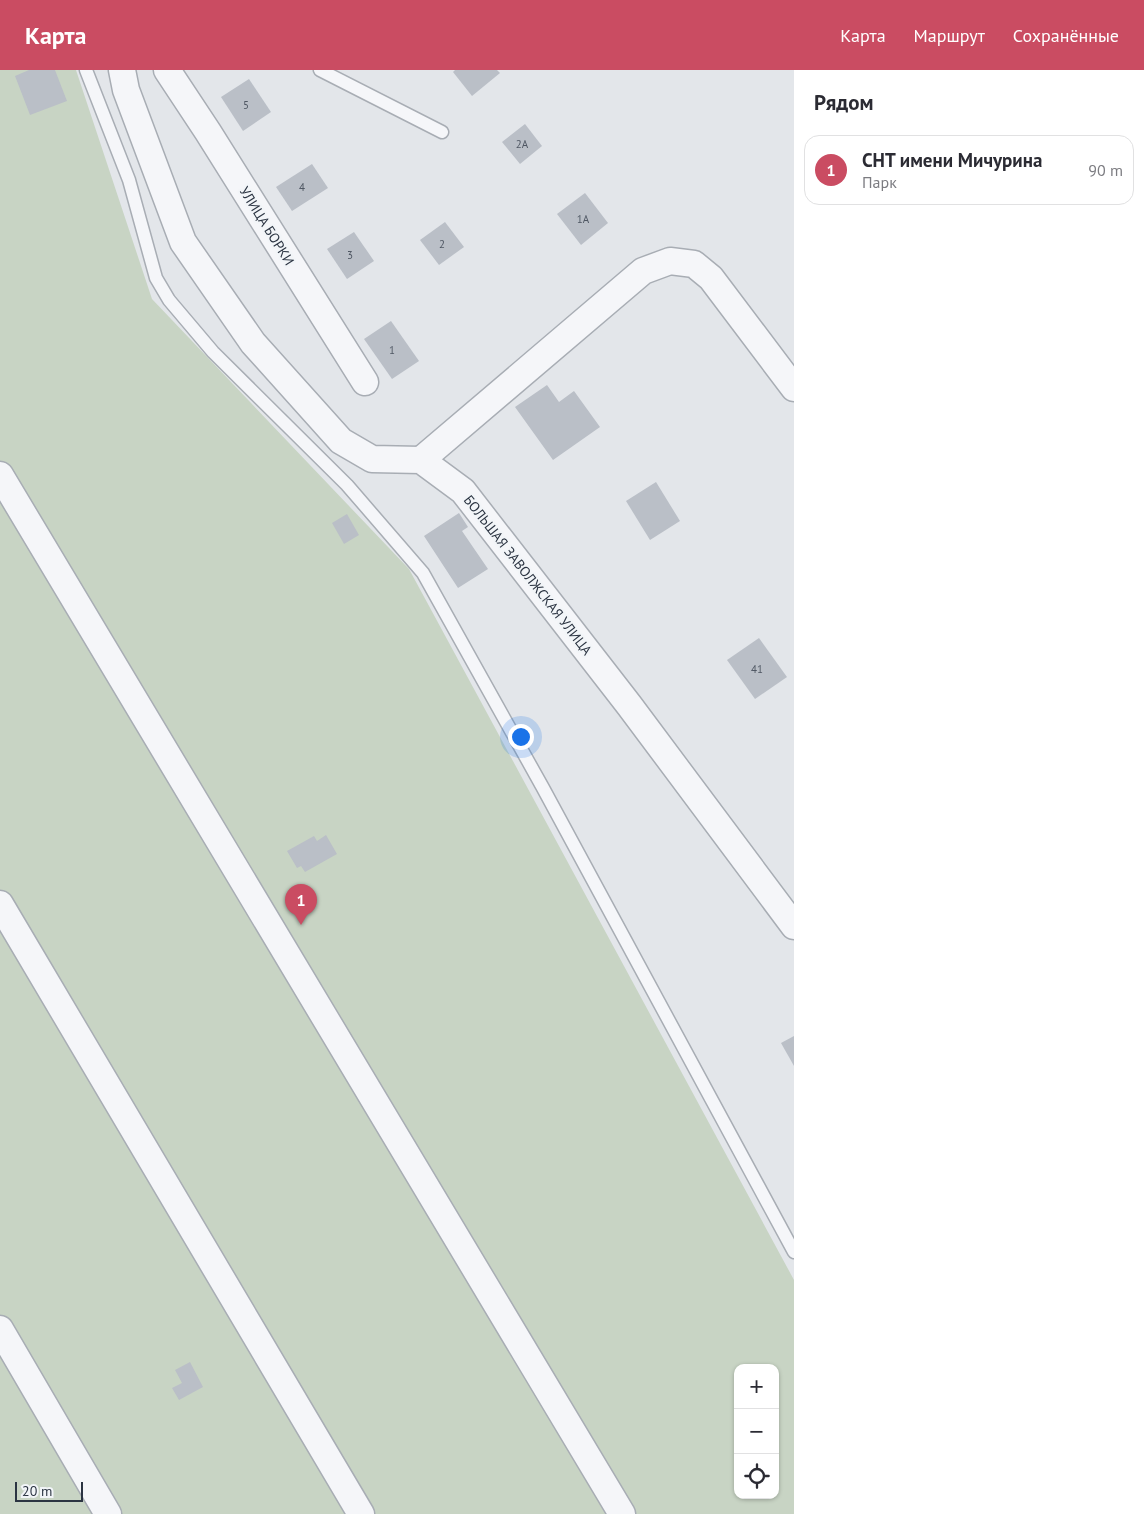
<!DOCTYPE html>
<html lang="ru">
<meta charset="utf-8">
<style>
body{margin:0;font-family:"PT Sans",sans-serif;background:#f7f7f7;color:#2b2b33}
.controls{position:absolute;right:15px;bottom:15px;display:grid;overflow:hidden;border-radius:10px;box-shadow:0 1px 4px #0004}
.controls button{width:45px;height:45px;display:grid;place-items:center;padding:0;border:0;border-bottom:1px solid #e1e1e2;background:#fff;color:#2b2b33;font:25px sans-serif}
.scale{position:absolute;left:15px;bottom:12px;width:68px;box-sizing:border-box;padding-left:5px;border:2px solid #2b3442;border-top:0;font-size:14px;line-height:18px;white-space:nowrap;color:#2b3442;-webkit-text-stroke:4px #f2f5f8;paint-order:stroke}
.you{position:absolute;left:520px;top:666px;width:18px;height:18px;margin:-12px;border:4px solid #fff;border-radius:50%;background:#1a73e8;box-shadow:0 0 0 8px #1a73e833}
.badge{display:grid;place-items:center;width:32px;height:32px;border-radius:50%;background:#ca4c62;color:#fff;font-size:16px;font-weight:700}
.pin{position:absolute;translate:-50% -41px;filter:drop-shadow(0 1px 2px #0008)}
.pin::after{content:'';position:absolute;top:26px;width:18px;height:15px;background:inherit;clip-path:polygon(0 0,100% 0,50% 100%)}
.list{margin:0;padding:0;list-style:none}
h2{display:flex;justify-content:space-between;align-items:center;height:65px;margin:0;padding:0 20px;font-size:21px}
h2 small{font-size:16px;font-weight:400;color:#7c7c81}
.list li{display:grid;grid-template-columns:32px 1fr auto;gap:15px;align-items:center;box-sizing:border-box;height:70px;margin:0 10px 10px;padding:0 10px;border:1px solid #e1e1e2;border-radius:15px}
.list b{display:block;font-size:19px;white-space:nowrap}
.list p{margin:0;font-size:16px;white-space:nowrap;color:#7c7c81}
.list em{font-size:16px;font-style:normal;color:#7c7c81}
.icon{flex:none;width:28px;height:28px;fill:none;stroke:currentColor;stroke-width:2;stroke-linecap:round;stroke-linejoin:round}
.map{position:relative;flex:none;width:794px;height:1444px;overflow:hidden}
header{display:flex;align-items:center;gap:30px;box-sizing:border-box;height:70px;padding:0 25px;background:#ca4c62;color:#fff}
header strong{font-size:24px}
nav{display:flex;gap:28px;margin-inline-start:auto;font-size:18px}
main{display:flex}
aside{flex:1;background:#fff}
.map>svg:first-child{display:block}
</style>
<header>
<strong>Карта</strong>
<nav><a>Карта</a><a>Маршрут</a><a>Сохранённые</a></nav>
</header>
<main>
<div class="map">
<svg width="794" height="1444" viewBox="0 0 794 1444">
<rect width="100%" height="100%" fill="#e3e6ea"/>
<path fill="#c8d4c4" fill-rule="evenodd" d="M0,0H76L152,229L409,499L794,1210V1444H0ZM738,1298H775V1425H738Z"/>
<g fill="#babfc7">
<path d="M29,0H55L67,31L30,45L15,6Z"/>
<path d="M455,0H497L500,3L472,26L453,2Z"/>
<path d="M249,9L271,42L243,61L221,27Z"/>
<path d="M525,54L542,76L520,94L502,72Z"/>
<path d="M312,94L328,118L292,141L276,117Z"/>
<path d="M585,123L608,153L581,175L557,144Z"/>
<path d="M445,152L464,177L439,195L420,170Z"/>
<path d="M354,162L374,191L347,209L327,179Z"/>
<path d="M391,251L419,291L392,309L364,269Z"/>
<path d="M547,315L559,332L574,321L600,357L553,390L515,337Z"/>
<path d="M656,412L680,451L650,470L626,431Z"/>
<path d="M459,443L468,457L462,461L488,499L458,518L424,466Z"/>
<path d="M347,444L359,465L344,474L332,453Z"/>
<path d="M759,568L787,607L755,629L727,590Z"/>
<path d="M326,765L337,784L305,802L301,796L297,798L287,781L314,766L317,771Z"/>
<path d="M794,966V996L781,973Z"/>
<path d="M190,1292L203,1317L179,1330L172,1318L182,1313L175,1300Z"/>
</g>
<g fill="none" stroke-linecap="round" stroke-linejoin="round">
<g stroke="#a8adb4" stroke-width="15">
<g id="service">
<path d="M86,0L129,110L156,208L169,230L213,282L347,415L423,503L543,718L794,1182"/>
<path d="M320,0L442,62"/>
</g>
</g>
<g stroke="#a8adb4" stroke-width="29">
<g id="minor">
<path d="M122,0L126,20L183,172L253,273L341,371L372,389L421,390L463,421L629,635L794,856"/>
<path d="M167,0L208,62L365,312"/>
<path d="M421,390L643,201L670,191L694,194L711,208L794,318"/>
<path d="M0,405L622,1444"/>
<path d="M0,834L361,1444"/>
<path d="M0,1259L108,1444"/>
</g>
</g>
<use href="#service" stroke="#f5f6f9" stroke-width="12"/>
<use href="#minor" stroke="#f5f6f9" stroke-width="26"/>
</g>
<g text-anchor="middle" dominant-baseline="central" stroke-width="4.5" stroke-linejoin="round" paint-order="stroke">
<g font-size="11" fill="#4f5763">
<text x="246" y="35">5</text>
<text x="522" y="74">2А</text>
<text x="302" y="117">4</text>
<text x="583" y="149">1А</text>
<text x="442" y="174">2</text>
<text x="350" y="185">3</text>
<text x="392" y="280">1</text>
<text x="757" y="599">41</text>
</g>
<g font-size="14" fill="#2b3442" stroke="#f2f5f8">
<text transform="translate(267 156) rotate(58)">УЛИЦА БОРКИ</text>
<text transform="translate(528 505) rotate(52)">БОЛЬШАЯ ЗАВОЛЖСКАЯ УЛИЦА</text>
</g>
</g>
</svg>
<div class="controls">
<button>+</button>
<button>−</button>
<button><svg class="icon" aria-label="locate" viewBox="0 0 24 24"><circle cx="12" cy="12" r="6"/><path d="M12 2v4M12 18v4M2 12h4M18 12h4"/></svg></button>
</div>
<div class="scale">20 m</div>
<div class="you"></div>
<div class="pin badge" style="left:301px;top:855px">1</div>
</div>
<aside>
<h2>Рядом<small></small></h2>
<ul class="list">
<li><span class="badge">1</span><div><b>СНТ имени Мичурина</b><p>Парк</p></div><em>90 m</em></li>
</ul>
</aside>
</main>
